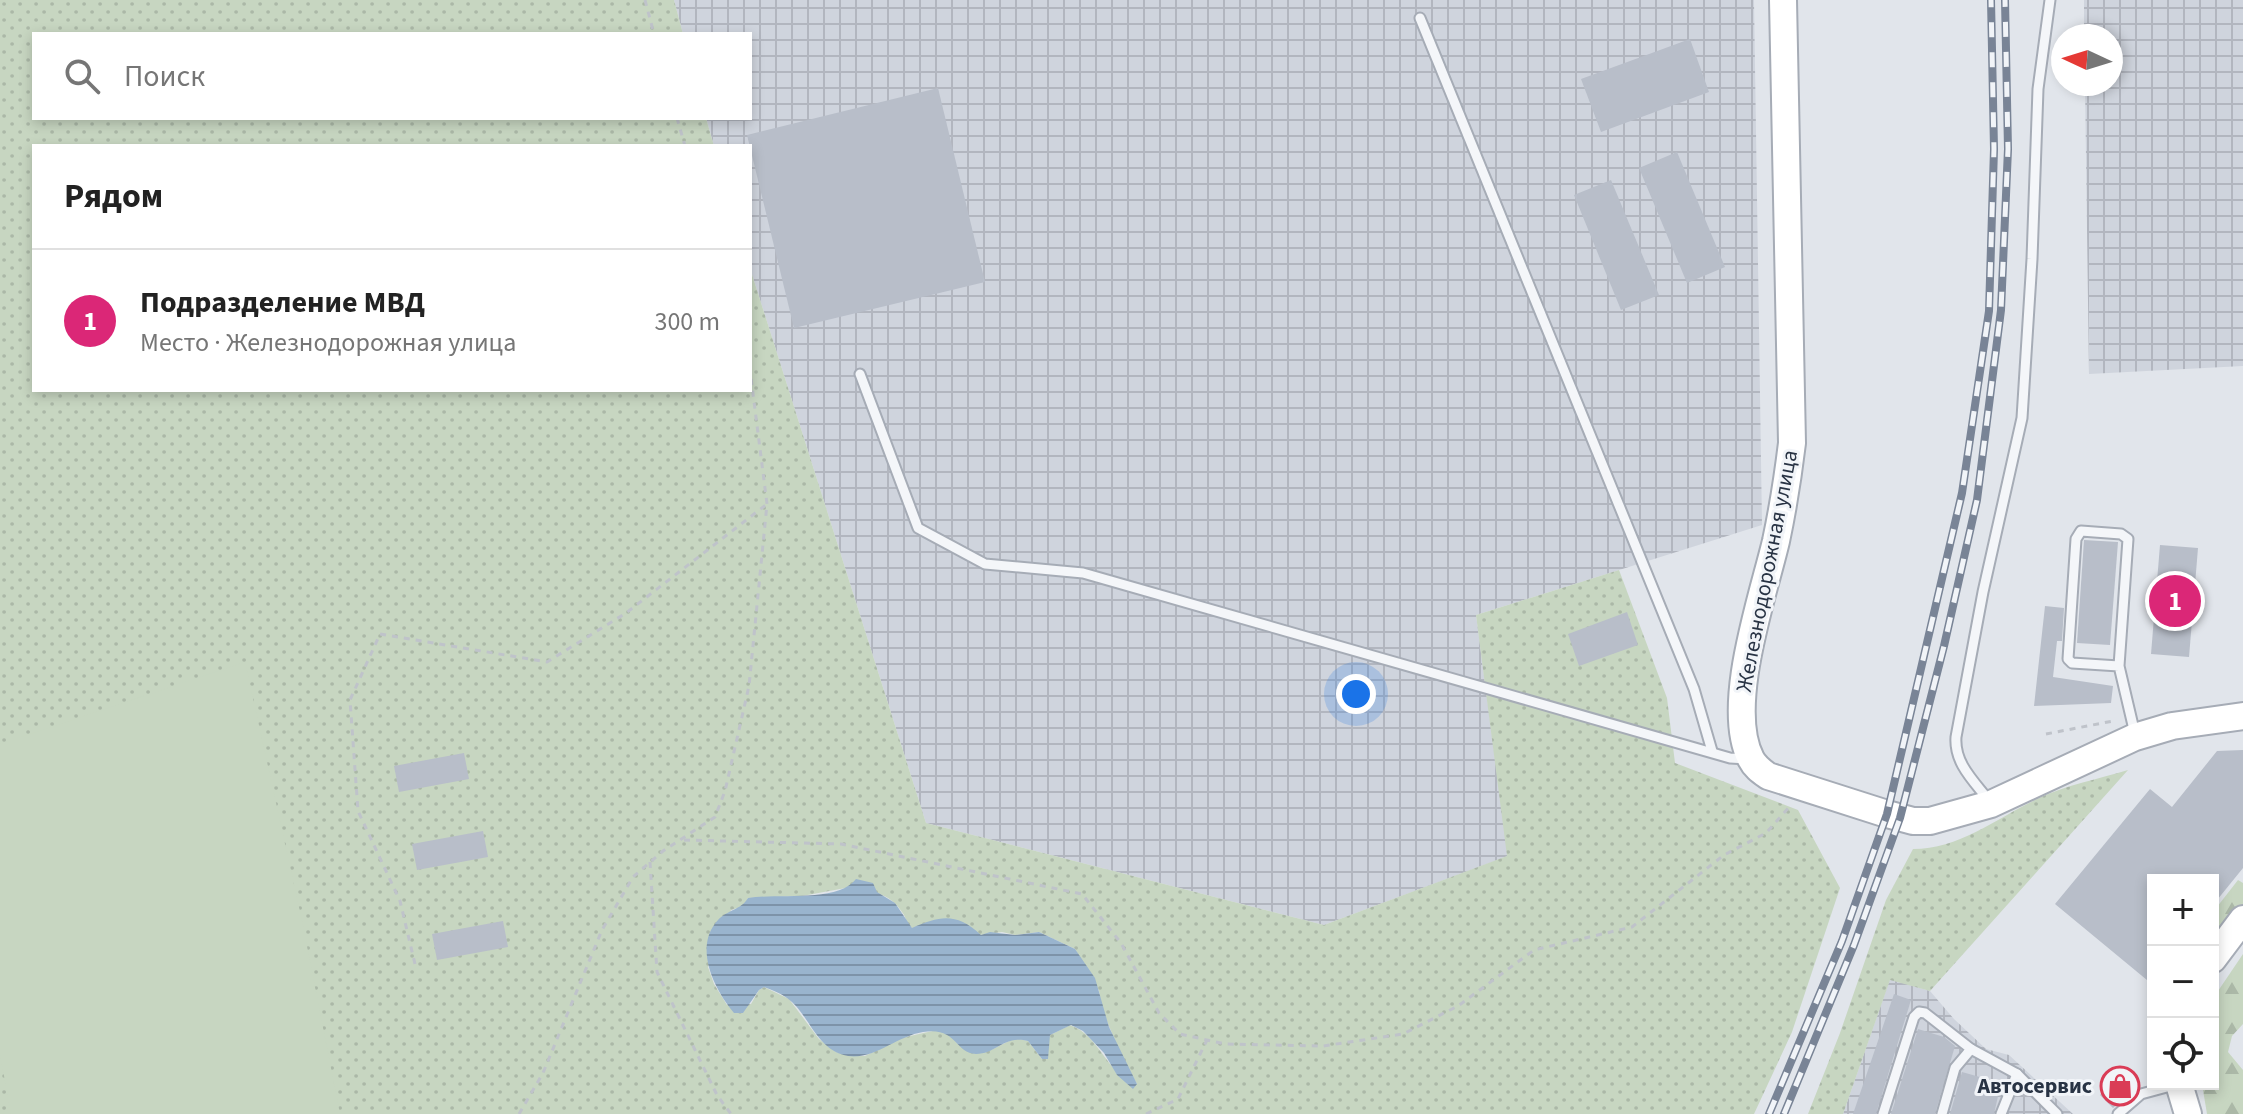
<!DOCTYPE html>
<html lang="ru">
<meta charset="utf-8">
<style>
body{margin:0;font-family:"Source Sans 3",sans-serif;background:#f2f2f2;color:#222}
.controls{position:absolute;right:24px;bottom:24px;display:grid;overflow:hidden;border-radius:0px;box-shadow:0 4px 12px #0003}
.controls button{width:72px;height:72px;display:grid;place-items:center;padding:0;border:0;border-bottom:2px solid #e0e0e0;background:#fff;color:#222;font:40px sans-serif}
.compass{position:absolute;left:2051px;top:24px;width:72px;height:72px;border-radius:50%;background:#fff;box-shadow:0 4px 12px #0003;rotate:274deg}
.you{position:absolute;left:1356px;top:694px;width:28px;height:28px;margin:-20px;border:6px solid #fff;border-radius:50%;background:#1a73e8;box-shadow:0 0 0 12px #1a73e833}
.badge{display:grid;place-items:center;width:52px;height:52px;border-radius:50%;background:#db2777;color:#fff;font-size:26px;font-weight:700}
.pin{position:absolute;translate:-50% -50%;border:4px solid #fff;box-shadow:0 2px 8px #0006}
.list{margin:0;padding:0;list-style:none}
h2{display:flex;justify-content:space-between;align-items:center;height:104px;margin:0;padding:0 32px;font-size:34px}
h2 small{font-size:26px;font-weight:400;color:#767676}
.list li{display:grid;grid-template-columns:52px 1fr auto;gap:24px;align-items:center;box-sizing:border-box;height:144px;padding:0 32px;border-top:2px solid #e0e0e0}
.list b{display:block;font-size:30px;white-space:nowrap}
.list p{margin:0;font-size:26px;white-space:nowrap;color:#767676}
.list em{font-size:26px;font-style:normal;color:#767676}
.icon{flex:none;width:44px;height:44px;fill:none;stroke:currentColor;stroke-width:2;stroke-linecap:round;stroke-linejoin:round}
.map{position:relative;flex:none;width:2243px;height:1114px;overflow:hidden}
.search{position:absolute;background:#fff;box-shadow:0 4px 12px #0003;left:32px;top:32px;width:720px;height:88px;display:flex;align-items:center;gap:20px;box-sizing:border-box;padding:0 28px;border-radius:0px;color:#767676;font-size:30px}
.panel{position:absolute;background:#fff;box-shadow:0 4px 12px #0003;left:32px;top:144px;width:720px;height:248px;border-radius:0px}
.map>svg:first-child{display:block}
</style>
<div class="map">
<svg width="2243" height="1114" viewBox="0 0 2243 1114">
<defs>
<pattern id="industrial-grid" width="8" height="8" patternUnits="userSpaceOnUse" patternTransform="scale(2)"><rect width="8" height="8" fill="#cfd4dd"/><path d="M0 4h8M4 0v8" fill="none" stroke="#b2b6bf"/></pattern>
<pattern id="grass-dots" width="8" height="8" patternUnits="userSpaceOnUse" patternTransform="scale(2)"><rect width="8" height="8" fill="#c7d6c1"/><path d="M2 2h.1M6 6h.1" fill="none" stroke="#abb8a7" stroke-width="1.8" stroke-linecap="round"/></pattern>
<pattern id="forest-firs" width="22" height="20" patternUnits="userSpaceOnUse" patternTransform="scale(2)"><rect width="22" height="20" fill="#c7d6c1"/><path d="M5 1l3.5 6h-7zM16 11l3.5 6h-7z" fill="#abb8a7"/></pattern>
<pattern id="water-rules" width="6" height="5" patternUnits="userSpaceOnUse" patternTransform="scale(2)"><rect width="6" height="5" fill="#99b4ce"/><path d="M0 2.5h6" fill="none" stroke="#7d93a9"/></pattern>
</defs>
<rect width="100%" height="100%" fill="#e1e5eb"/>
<g fill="url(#industrial-grid)">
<path d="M674,0H1754L1762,525L1476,615L1508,856L1324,925L926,823L750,268V146H714L706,118H750V34H683Z"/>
<path d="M2084,0H2243V366L2089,374L2085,84H2111V36H2084Z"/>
<path d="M1890,979L1930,991L1954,1019L1986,1049L2009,1055L2073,1114H1843Z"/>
</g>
<g fill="url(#grass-dots)" fill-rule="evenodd">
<path d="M0,0H674L683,34H34V118H706L714,146H34V390H750V268L926,823L1324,925L1507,856L1476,615L1619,570L1667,698L1675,763L1798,810L1840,888L1792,1032L1754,1114H0ZM851,887C871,891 890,893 902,912C907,918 905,923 912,928L981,935L1002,932L1015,935L1039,932L1075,949L1099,991L1102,1009L1121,1055L1137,1084C1106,1075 1101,1036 1070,1025L1050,1035L1042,1059L1028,1041L1015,1038L991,1050L957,1043L950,1034L937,1030L901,1038L865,1056H849L836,1052L819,1039L789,999L764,987L759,990L751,1004L727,1005L714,984L708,967L731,910L744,906L748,898L802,896Z"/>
<path d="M2128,770L1930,991L1890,980L1843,1114H1808L1840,1033L1886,900L1913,849C1960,849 1998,817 2039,798C2066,785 2099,779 2128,770Z"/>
</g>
<g fill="url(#forest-firs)">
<path d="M2238,880L2243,883V905L2213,943V912Z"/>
<path d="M2243,954V1024L2232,1036L2228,1052L2243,1070V1114H2207L2202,1084H2213V1004L2216,994Z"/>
</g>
<path fill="#c7d6c1" d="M245,662L302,921L340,1114H11L0,1054V744Z"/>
<path fill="url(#water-rules)" d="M856,879L873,883L877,892L895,903L912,928C940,916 956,912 981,935L990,932L1015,935L1039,932L1075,949L1095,978L1109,1027L1137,1084L1133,1089L1117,1075L1104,1053L1083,1031L1071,1025L1050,1035L1048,1059H1042L1028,1041C1003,1035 997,1054 976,1054C954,1053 958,1027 923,1032C897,1036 874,1060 848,1056C815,1050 810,1014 787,998C780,993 772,990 764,987L759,990L743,1013H734C714,989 693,947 718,920C727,910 741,910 748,898C776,893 838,903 856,879Z"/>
<g fill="#b8bec9">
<path d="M1690,39L1709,92L1601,132L1581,79Z"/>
<path d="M938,88L985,282L794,328L747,135Z"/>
<path d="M1677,152L1725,267L1687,283L1639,168Z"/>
<path d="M1611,180L1659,295L1621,310L1574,195Z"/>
<path d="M2084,540L2118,542L2110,645L2077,643Z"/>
<path d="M2160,545L2198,548L2189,657L2151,654Z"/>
<path d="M2045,606L2064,608L2062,641H2057L2053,677L2113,686L2111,703L2034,706Z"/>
<path d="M1627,612L1638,645L1579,666L1568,634Z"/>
<path d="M2243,750V868L2213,905V880H2153V985L2055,904L2150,789L2172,807L2217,751Z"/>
<path d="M464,753L469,779L399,792L394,766Z"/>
<path d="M483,831L488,857L417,870L412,844Z"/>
<path d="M503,921L508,947L437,960L432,934Z"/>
<path d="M1894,994L1911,1000L1876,1114H1853Z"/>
<path d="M1918,1029L1944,1037L1955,1046L1935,1114H1891Z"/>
<path d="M1962,1072L2001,1083L1994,1114H1950Z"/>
<path d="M2121,1075L2135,1089L2113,1108L2100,1095Z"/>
</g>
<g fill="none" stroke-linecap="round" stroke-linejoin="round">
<g stroke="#a6acb6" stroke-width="13">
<g id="lane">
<path d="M1420,18L1694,689L1712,751"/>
<path d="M860,374L918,528L985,564L1083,573L1730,758L1747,759"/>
<path d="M2119,666L2072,663L2068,659L2076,539L2081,531L2121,534L2128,539L2119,666L2135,734"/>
<path d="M1990,802C1975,782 1954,764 1956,737L1983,592L2022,418L2032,259L2038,89L2050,0"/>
<path d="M1883,1114L1914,1017L1919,1012L1925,1013L1971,1049L2017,1074L2057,1114"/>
<path d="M1942,1114L1955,1068L1971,1049"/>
<path d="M2001,1114L2017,1074"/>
<path d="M2118,1114L2141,1094L2178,1084"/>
</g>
</g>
<g stroke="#a6acb6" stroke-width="30">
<g id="secondary">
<path d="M1783,0L1792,443C1788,476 1783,508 1776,541C1763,596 1724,707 1751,759C1755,767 1761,771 1768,776L1887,814L1913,821H1930L1991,804L2135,737L2172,726L2243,716"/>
<path d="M2213,959L2243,919"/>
<path d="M2179,1084L2188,1114"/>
</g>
</g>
<g stroke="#bfc3ca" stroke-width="3" stroke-dasharray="6 6" stroke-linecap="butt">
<path d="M645,0L654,34"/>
<path d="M677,118L685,146"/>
<path d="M2046,734L2113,721"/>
<path d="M684,840L841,844L1082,894L1121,943L1159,1013L1180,1034L1225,1044L1323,1046L1403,1034L1458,1006L1534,950L1632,927L1724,855L1766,833L1791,805"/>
<path d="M650,862L657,972L717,1095L731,1114"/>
<path d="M415,964L400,901L358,811L350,700L380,634L547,662L626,613L767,504"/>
<path d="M519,1114L543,1073L602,930L633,877L663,851L715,817L725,791L749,686L767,504L750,370"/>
<path d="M1146,1114L1178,1099L1207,1040"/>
</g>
<use href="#lane" stroke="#f4f6f9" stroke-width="9"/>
<use href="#secondary" stroke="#fff" stroke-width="26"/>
<g stroke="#798496" stroke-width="8">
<g id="rail">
<path d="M1769,1114L1842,941L1887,814L1962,493L1989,311L1994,149L1991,0"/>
<path d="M1784,1114L1854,945L1900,818L1944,646L1977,500L2001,310L2008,149L2005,0"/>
</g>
</g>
<use href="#rail" stroke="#f1f4f8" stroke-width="5" stroke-dasharray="15" stroke-linecap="butt"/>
</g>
<defs>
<g id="shop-ring" transform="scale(2)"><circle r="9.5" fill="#f1f4f8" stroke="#da3c56" stroke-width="1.5"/><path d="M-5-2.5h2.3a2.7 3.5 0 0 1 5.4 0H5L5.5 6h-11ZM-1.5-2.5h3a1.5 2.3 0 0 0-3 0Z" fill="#da3c56"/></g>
</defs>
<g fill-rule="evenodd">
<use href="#shop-ring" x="2120" y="1086"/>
</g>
<g text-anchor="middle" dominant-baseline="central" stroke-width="6" stroke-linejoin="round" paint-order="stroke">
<g font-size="22" fill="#283344" stroke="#f1f4f8">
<text transform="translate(1767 571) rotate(-79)">Железнодорожная улица</text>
</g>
<g font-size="22" font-weight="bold" fill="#283344" stroke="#f1f4f8" text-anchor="end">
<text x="2092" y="1086">Автосервис</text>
</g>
</g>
</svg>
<div class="controls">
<button>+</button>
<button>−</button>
<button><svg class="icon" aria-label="locate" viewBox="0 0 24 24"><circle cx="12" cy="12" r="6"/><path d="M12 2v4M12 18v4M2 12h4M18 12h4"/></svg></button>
</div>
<svg class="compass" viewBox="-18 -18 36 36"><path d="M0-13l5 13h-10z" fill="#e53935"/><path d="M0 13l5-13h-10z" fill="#767676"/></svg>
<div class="you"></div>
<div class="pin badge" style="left:2175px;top:601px">1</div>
<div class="search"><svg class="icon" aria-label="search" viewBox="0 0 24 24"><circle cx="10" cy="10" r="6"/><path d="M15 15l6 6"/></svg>Поиск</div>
<section class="panel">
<h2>Рядом<small></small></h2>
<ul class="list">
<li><span class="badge">1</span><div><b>Подразделение МВД</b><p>Место · Железнодорожная улица</p></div><em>300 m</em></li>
</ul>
</section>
</div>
